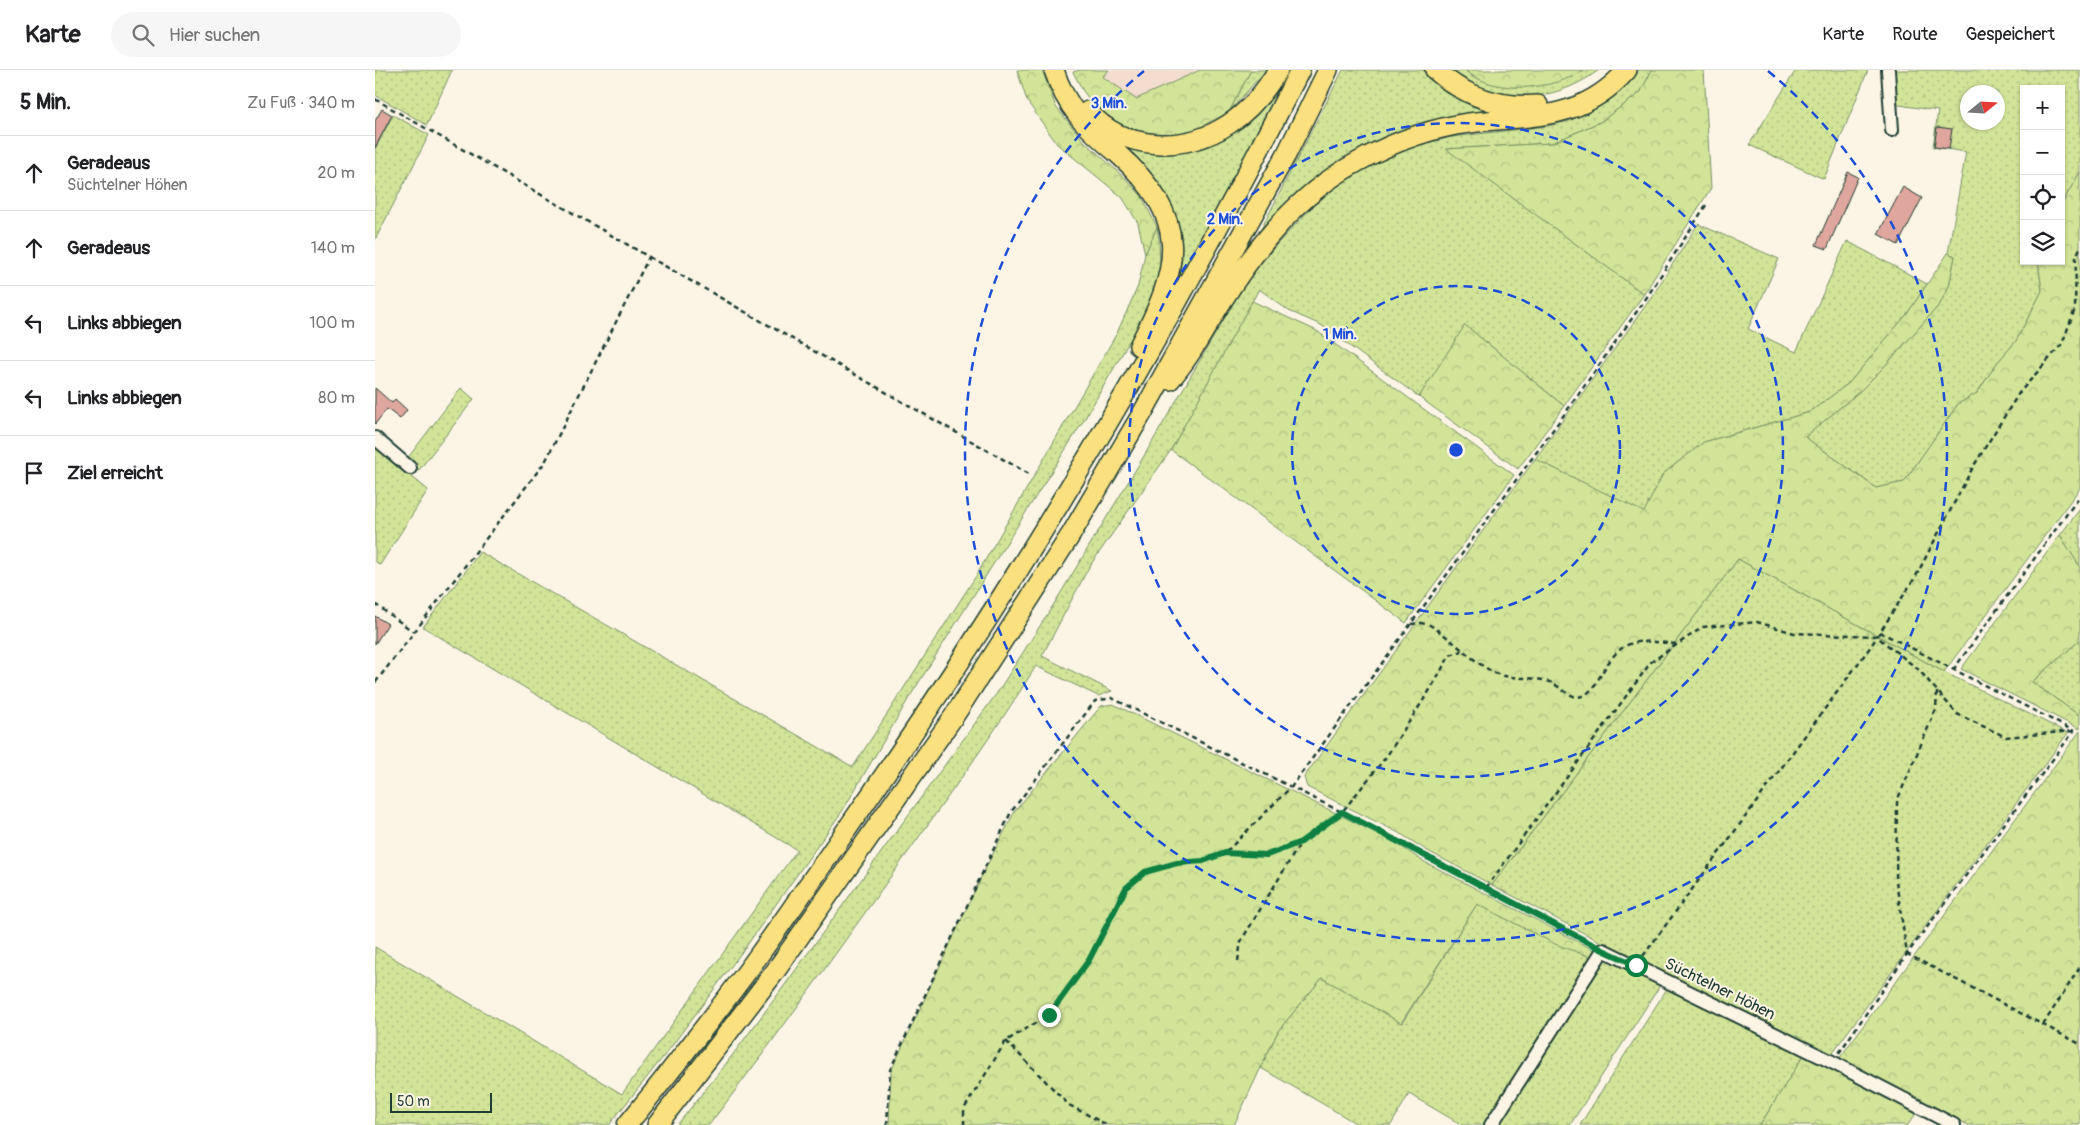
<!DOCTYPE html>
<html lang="de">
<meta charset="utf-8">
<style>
body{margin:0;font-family:Pangolin,sans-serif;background:#f6f6f6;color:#202124}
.controls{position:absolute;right:15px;top:15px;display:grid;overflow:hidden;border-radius:0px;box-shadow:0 1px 4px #0004}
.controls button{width:45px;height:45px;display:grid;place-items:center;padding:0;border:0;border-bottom:1px solid #e0e0e0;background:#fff;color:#202124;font:25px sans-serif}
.compass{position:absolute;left:1585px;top:15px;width:45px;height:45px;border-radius:50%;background:#fff;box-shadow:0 1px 4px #0004;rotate:72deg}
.scale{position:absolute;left:15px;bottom:12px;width:102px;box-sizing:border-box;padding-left:5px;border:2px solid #1f3d34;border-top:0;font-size:14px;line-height:18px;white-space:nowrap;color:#1f3d34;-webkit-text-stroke:4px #fcf5e5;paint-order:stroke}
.stop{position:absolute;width:15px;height:15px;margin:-11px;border:4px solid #0b8043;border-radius:50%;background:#fff}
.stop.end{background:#0b8043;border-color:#fff;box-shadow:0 1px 5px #0008}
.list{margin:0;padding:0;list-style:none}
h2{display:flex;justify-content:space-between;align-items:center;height:65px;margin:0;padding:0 20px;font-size:21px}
h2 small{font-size:16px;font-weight:400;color:#757577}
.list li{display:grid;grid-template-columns:32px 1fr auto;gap:15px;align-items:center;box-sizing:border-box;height:75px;padding:0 20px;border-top:1px solid #e0e0e0}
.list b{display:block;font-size:19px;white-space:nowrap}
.list p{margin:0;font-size:16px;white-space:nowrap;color:#757577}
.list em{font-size:16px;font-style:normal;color:#757577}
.icon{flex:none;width:28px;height:28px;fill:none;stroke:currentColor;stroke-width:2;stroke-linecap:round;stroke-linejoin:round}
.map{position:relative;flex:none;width:1705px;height:1055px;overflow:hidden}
header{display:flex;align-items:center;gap:30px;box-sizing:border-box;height:70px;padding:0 25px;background:#fff;border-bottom:1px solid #e0e0e0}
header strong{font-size:24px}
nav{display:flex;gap:28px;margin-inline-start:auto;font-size:18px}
.search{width:350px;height:45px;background:#f6f6f6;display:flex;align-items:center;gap:12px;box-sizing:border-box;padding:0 18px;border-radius:28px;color:#757577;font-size:19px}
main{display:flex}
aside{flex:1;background:#fff}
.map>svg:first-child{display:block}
</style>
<header>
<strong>Karte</strong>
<div class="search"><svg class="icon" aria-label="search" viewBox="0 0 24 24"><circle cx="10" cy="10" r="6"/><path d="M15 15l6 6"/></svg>Hier suchen</div>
<nav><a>Karte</a><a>Route</a><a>Gespeichert</a></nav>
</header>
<main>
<aside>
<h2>5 Min.<small>Zu Fuß · 340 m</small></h2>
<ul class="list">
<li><svg class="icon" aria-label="ahead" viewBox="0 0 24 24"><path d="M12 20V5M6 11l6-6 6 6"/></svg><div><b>Geradeaus</b><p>Süchtelner Höhen</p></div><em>20 m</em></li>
<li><svg class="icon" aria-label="ahead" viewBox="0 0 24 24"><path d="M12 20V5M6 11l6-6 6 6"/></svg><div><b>Geradeaus</b></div><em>140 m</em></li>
<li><svg class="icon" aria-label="left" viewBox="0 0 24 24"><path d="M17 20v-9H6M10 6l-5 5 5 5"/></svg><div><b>Links abbiegen</b></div><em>100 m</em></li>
<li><svg class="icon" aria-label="left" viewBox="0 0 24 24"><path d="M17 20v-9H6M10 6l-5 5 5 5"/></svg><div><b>Links abbiegen</b></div><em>80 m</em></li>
<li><svg class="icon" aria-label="arrive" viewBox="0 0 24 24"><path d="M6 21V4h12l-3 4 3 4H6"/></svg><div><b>Ziel erreicht</b></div></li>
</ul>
</aside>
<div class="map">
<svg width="1705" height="1055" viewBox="0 0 1705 1055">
<defs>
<pattern id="grass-dots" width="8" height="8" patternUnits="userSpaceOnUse" patternTransform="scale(1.25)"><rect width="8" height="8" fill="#d1e498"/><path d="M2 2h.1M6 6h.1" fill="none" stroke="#b3c484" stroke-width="1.8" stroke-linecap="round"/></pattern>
<pattern id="forest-crowns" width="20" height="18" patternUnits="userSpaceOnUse" patternTransform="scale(1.25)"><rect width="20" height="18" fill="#d1e498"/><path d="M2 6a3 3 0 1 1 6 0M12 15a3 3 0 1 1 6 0" fill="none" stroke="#b3c484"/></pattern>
</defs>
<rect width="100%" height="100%" fill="#fcf5e5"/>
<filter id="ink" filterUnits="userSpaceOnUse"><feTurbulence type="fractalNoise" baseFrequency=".02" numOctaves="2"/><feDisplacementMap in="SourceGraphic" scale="10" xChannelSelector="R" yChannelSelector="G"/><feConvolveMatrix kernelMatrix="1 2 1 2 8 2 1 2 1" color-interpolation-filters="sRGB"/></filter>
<g filter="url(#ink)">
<path fill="#f3ddcf" d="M734,0H825L761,29L728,7Z"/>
<g fill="url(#grass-dots)" stroke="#789066" fill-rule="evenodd">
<path d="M0,0H77L52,55L0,25Z"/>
<path d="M876,0H891L854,42Z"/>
<path d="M968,0H1052L1137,42L1057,55L882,167Z"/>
<path d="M1073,0H1090L1099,8L1224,0C1189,26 1148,34 1107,18C1094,13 1084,9 1073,0Z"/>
<path d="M1263,0H1277L1265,23L1225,52L1177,73L1072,79L1269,224L1189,336L1091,256L1044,327L946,255L914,241L884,219L796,380L714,497L667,586L737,621L723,626L661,596C619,664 572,728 526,792C463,881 400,969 334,1055H302L347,999L404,923L622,623L679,534L769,386L870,213L901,175L939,135L962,116L986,101L1033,78L1076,67L1173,56L1194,51L1214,42L1249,18Z"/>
<path d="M1421,0H1493L1449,109L1374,75Z"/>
<path d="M1520,0H1705V102L1686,135V19H1649V191H1663L1667,221L1641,271L1622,293L1602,323L1583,334L1529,412L1501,418L1430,367L1486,320L1509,297L1565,234L1574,216L1580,186L1573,183L1591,82L1558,77L1563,41L1518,34ZM1592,22H1622V52H1592Z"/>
<path d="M912,4L866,99L789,241L800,173L732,65L763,77L867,49Z"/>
<path d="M18,45L54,65L0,170V79Z"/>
<path d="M1323,154L1404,189L1373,259L1421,282L1472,171L1552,214L1532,244L1474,313L1435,342L1329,372L1288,404L1269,443L1160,389L1276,228Z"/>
<path d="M782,157L784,169L785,194L781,218L765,253L709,350L534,628L468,740L372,875L293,981L234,1055H0V877L247,1024L422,780L48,557L105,482L478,697L601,506L742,263L763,216L770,184Z"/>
<path d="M86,318L99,329L44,400L32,389Z"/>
<path d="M0,376L53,420L5,495L0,491Z"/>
<path d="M1705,439V497L1685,465Z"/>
<path d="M1363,489L1569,602L1693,663L1455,986L1226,872L1117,815Z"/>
<path d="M1705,570V646L1657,612Z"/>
<path d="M1102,834L1180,873L1216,887L1111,1055H1087L1034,1024L1016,1055H984L886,998L903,961L947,908L1027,953Z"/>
<path d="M1235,888L1286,914L1195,1055H1120L1223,892Z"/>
<path d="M1293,917L1429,985L1385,1055H1205Z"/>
</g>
<g fill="url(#forest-crowns)" stroke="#789066">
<path d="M642,0H667L681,37L709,71L750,108L766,125L782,157L770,184L763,153L747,127L682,74L652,31Z"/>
<path d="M705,0H734L728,7L761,29L825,0H876L854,42L818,61L785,66L754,59L724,42L708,21L698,2Z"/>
<path d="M1090,0H1209C1179,20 1119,26 1090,0Z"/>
<path d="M1277,0H1329L1336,118L1269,224L1071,79L1177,73L1225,52L1265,23Z"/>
<path d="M1705,102V418L1569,602L1363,489L1117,815L1051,780L1026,764L932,717L929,707L1160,389L1269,442L1288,404L1329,372L1435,342L1474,313L1532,244L1573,183L1580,186L1574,216L1565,234L1509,297L1486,320L1430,367L1501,418L1529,412L1583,334L1602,323L1622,293L1641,271L1667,221L1663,191H1686V135Z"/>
<path d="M877,231L942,261L1139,405L1031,553L796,380Z"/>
<path d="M1090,255L1189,336L1143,399L1044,327Z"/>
<path d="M1685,465L1705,497V570L1657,612L1705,646V659L1586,599Z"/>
<path d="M738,634L1020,772L1046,790L1221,881L1216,887L1180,874L1102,834L1026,953L947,908L903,961L859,1055H514L516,1001L607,805L640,741L726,636Z"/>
<path d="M1705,661V1055H1593L1463,990Z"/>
<path d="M1429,985L1542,1042L1533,1055H1385Z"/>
</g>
<g fill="#dfa69d" stroke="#1f3d34">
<path d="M7,39L17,45L0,78V51Z"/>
<path d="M1562,57L1577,59L1574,79L1559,77Z"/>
<path d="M1473,102L1483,107L1452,179L1441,175Z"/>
<path d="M1528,117L1547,128L1523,175L1503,164Z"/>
<path d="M0,318L17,333L20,329L32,340L25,349L12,339L0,354Z"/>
<path d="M0,546L13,554L0,574Z"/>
</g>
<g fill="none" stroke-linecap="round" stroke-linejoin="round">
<g stroke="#1f3d34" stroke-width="16">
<g id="minor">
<path d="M1513,0L1517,60"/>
<path d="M0,368L35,398"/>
<path d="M1116,1055L1228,880L1457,992L1579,1055"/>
</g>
</g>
<g stroke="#1f3d34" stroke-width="22">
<g id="highway">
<path d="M679,0C691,38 712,58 742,83C816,149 806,196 764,276"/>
<path d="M1060,0C1089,26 1124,38 1163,35"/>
<path d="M713,41C748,82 811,83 854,54C874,41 891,20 903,0"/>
<path d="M795,310C817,285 831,256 849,228C883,175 923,125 979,94C1010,76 1045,62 1081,55C1147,43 1202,57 1252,0"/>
<path d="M252,1055C294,1003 336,950 376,896C408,852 439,807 470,762C640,519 792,265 925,0"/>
<path d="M282,1055L399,903L579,646L695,466L768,342L911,85L953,0"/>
</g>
</g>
<g stroke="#1f3d34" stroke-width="2.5" stroke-dasharray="5 4" stroke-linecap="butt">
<path d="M0,29L274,187L170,392L0,613"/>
<path d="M274,187L654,404"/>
<path d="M0,534L39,562"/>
<path d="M1036,554L1046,553L1055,555C1078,569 1096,591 1120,603C1138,611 1159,605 1177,613C1186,617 1196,630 1207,626C1214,624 1220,616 1223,610C1246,568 1256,569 1301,574"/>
<path d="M1578,600L1705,426"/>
<path d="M1562,622L1561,639L1522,731L1521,811L1532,884L1705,974"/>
<path d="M850,783L891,785L924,772"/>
<path d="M1111,818L1276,592L1328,557L1382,552L1419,563L1501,566L1544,600L1582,644L1631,667L1699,661"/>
<path d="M1268,886L1496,576L1541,506L1598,397L1644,323L1687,274L1700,239L1701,187L1705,178"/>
<path d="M863,891L866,871L926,772L967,742L1011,687L1053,623L1075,585L1087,581"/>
<path d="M1668,955L1705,897"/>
<path d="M631,971L694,1035L732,1055"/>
<path d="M1464,983L1532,884L1699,661L1505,562"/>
<path d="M512,1055L515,1000L636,742L720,631L737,628L1023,770L1218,875"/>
<path d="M589,1055V1039L631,971L674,945L714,890L751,818L770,802L802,793L828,791L850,783L917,716L1191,342L1270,230L1333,132"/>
</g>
<use href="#minor" stroke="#fcf5e5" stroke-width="12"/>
<use href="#highway" stroke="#fbe080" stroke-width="19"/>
</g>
</g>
<g fill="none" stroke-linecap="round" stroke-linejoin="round" filter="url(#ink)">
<path stroke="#0b8043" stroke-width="6" d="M674,945L714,890L751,818L770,802L802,793L828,791L850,783L892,785L926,772L967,742L1228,880L1261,895"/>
</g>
<g fill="none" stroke="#1d4ed8" stroke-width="2.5" stroke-dasharray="9 6">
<circle cx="1081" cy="380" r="164"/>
<circle cx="1081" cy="380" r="327"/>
<path d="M1393 1A491 491 0 1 1 769 1"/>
</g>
<g text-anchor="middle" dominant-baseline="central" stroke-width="4" stroke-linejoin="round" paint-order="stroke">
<g font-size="16" fill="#1f3d34" stroke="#fcf5e5">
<text transform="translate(1345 919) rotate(26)">Süchtelner Höhen</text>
</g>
</g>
<circle cx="1081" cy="380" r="8" fill="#1d4ed8" stroke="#fcf5e5" stroke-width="2.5"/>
<g font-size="15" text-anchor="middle" font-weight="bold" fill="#1d4ed8" stroke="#fcf5e5" stroke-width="4" stroke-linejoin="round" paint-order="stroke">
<text x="734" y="38">3 Min.</text>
<text x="850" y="154">2 Min.</text>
<text x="965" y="269">1 Min.</text>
</g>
</svg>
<div class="controls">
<button>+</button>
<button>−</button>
<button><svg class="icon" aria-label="locate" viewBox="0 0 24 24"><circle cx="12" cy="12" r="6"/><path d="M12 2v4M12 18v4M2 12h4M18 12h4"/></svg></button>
<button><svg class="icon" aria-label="layers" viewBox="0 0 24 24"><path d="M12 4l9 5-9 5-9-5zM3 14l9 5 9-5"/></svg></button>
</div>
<svg class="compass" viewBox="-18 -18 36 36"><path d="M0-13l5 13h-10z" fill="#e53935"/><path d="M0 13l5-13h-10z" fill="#757577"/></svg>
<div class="scale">50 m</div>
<div class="stop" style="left:1261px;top:895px"></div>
<div class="stop end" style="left:674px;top:945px"></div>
</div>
</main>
